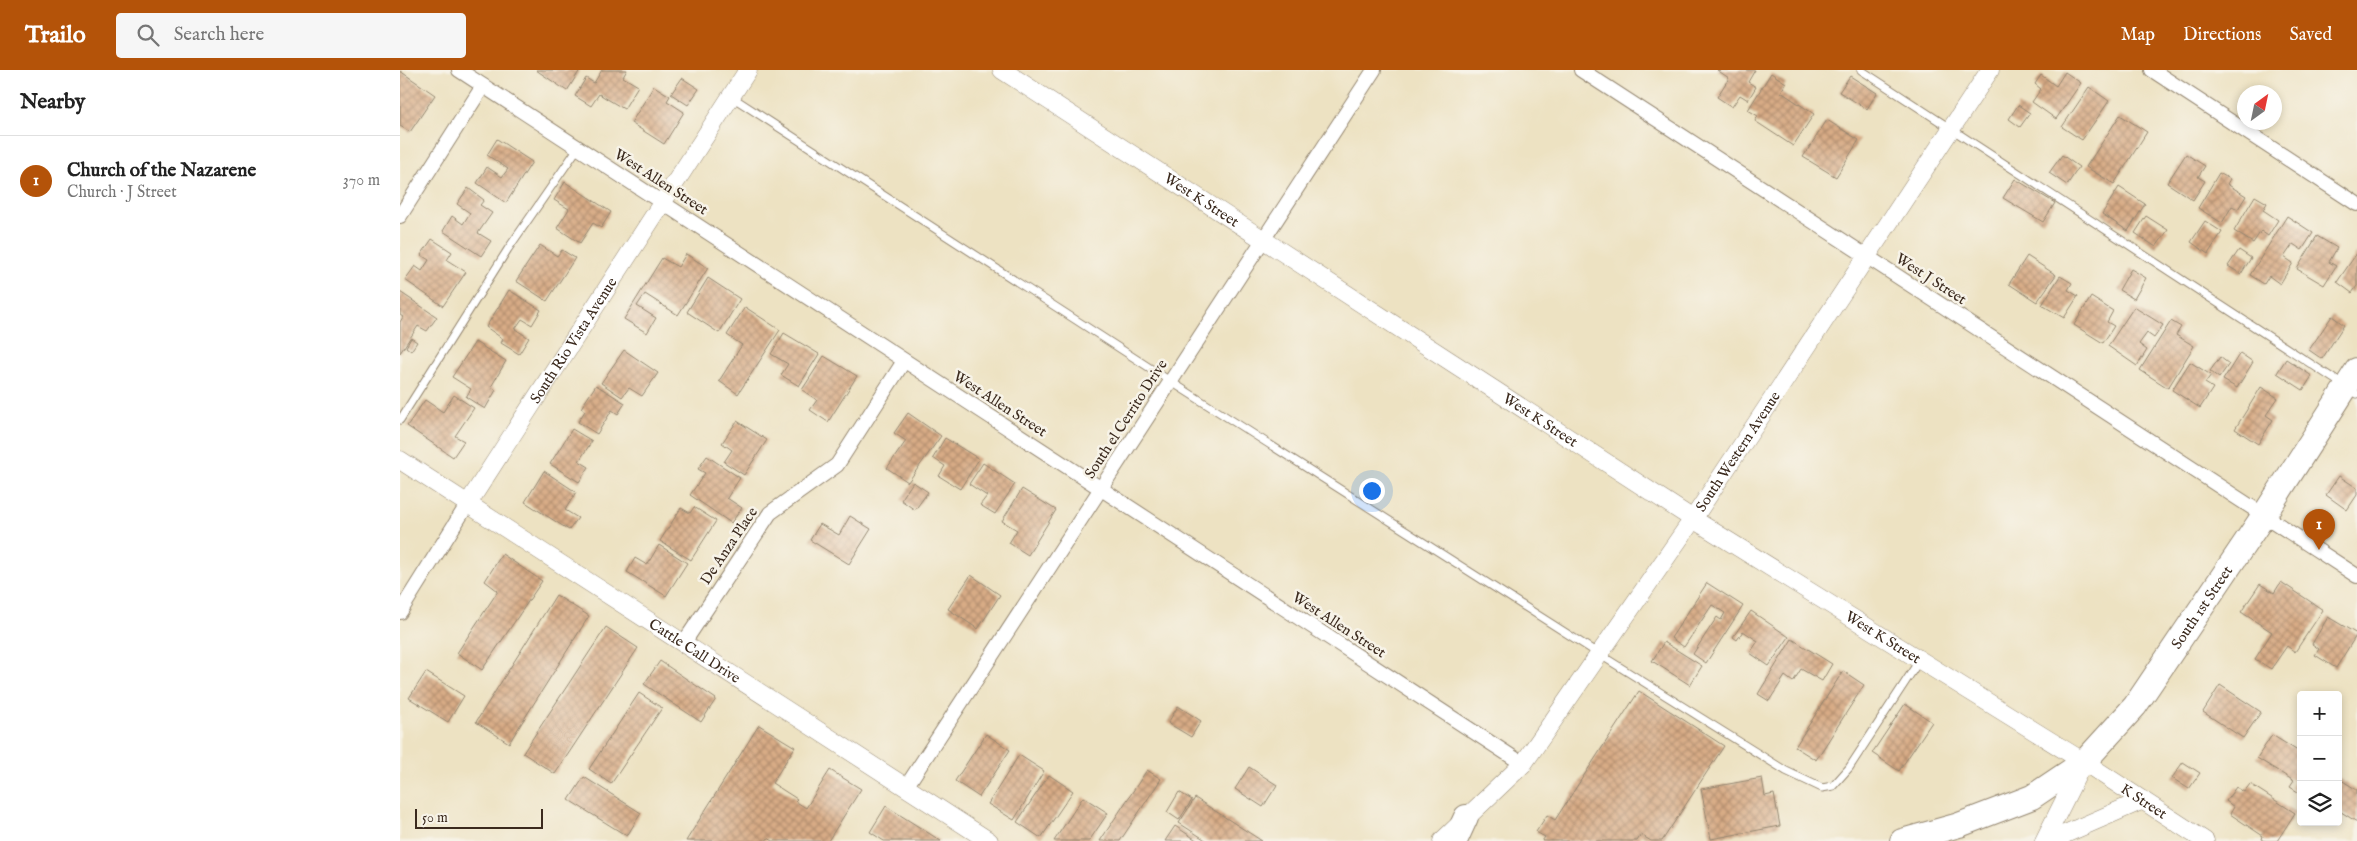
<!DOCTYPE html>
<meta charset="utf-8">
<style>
body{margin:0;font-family:"IM FELL English",serif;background:#f6f6f6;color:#222}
.controls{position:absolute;right:15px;bottom:15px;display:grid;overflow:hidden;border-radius:5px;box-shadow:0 2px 8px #0003}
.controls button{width:45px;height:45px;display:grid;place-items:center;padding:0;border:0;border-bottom:1px solid #e0e0e0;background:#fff;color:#222;font:25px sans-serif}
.compass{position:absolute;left:1837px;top:15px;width:45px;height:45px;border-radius:50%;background:#fff;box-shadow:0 2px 8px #0003;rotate:33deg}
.scale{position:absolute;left:15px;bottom:12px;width:128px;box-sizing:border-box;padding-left:5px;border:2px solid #3b2a1e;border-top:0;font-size:14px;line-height:18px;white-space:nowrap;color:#3b2a1e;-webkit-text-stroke:4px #f7f3e8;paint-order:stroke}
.you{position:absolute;left:971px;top:420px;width:18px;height:18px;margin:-12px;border:4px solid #fff;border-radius:50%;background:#1a73e8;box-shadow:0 0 0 8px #1a73e833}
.badge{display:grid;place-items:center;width:32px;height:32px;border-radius:50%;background:#b45309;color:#fff;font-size:16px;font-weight:700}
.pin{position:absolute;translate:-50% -41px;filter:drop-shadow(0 1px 2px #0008)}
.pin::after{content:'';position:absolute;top:26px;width:18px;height:15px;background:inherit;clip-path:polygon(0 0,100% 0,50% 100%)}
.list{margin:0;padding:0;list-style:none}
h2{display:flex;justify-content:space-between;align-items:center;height:65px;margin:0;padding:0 20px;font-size:21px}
h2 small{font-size:16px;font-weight:400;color:#767676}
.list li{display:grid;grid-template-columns:32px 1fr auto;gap:15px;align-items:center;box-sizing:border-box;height:90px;padding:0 20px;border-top:1px solid #e0e0e0}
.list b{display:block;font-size:19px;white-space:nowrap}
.list p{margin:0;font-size:16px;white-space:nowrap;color:#767676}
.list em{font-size:16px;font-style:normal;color:#767676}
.icon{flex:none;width:28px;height:28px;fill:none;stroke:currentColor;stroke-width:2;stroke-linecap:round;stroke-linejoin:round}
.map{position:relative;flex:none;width:1957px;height:771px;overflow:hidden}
header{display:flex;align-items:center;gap:30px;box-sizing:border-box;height:70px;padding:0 25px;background:#b45309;color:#fff}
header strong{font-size:24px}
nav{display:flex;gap:28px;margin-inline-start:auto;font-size:18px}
.search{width:350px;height:45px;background:#f6f6f6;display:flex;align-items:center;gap:12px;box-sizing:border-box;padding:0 18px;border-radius:5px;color:#767676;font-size:19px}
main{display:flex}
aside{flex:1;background:#fff}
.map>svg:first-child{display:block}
</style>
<header>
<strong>Trailo</strong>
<div class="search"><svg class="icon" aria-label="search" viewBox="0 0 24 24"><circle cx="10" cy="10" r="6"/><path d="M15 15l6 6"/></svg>Search here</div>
<nav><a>Map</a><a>Directions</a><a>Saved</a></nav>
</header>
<main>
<aside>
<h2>Nearby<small></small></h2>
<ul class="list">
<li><span class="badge">1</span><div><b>Church of the Nazarene</b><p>Church · J Street</p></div><em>370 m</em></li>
</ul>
</aside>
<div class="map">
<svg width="1957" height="771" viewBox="0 0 1957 771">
<defs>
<pattern id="building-cross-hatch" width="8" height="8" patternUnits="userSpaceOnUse" patternTransform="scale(1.25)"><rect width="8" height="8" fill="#d8ac86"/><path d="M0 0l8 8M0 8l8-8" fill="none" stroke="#b08c6d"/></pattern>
</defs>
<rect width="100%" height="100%" fill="#f7f3e8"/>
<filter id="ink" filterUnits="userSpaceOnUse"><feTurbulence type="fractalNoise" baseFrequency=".02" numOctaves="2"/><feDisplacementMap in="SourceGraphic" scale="10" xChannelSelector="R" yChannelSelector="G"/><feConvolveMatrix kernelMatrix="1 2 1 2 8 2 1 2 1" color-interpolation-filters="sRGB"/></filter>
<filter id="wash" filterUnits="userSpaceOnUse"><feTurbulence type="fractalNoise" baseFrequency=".0096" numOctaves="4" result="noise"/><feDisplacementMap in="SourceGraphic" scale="20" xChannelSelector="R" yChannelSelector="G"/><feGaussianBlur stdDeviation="1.12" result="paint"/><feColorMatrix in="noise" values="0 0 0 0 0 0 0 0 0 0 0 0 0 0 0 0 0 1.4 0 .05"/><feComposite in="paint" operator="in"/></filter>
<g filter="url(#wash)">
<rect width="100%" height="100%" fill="#ede2c2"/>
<g id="blocks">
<g fill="url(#building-cross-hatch)">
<path d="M136,0H180L167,21Z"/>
<path d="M202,0H227L223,7L238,16L224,39L199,24L191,36L175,26L186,8L194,13Z"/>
<path d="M1317,0H1355L1348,12L1356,17L1348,30L1340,25L1332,37L1317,27L1329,8Z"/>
<path d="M0,1L35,25L10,62L0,56Z"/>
<path d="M1665,2L1681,13L1656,49L1632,32L1641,19L1635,14L1641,5L1656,16Z"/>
<path d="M1371,3L1386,13L1381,22L1414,44L1393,76L1355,51L1358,46L1348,40Z"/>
<path d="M1450,6L1477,23L1467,39L1439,22Z"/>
<path d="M282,8L299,19L288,35L271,24Z"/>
<path d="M254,16L270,26L267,31L284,42L264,74L231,53Z"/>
<path d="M1689,17L1709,31L1682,70L1662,57Z"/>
<path d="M1618,35L1630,43L1620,57L1609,49Z"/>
<path d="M1720,45L1747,62L1714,114L1686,97Z"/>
<path d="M1427,50L1459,70L1436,107L1403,87Z"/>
<path d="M97,69L132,92L106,133L77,113L87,97L102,107L108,99L87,85Z"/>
<path d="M1786,84L1805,96L1798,107L1805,111L1793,130L1767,113Z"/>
<path d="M1662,85L1679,97L1667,115L1649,103Z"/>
<path d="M1819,103L1830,109L1827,114L1846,126L1838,139L1832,136L1822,153L1798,138Z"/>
<path d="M1615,109L1655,133L1643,152L1603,128Z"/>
<path d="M165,112L211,142L201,158L193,153L180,173L157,158L169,139L154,130Z"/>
<path d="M1719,117L1745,134L1728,161L1702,144Z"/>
<path d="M68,118L84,130L80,135L92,143L78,163L91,171L81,186L43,161L52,146L63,154L70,143L57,134Z"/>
<path d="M1855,126L1867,133L1863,140L1878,150L1868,166L1861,161L1853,173L1834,161Z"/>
<path d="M1746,146L1768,160L1756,177L1735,163Z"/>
<path d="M1887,146L1913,163L1902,180L1893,174L1884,187L1893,193L1880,214L1869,206L1864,214L1850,205Z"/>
<path d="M1805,151L1822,162L1808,184L1791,172Z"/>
<path d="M1917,166L1937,178L1929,192L1936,196L1924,215L1897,199Z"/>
<path d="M32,169L52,182L47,190L66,202L43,236L5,210L15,196L22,201L29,190L21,185Z"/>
<path d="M140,175L157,186L162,180L175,188L147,231L116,211Z"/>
<path d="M1839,180L1851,188L1841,204L1828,196Z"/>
<path d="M1957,183V216L1952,223L1937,212Z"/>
<path d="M286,184L308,198L278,245L245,224L237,236L256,248L247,263L224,249L262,188L278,197Z"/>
<path d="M1627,186L1656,205L1637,232L1609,214Z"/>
<path d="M1731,199L1746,208L1734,229L1719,220Z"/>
<path d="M1660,206L1672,213L1668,220L1678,226L1664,248L1642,235Z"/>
<path d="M308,208L340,229L319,263L287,242Z"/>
<path d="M109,220L141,240L132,255L122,249L115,259L129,268L119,284L101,273L103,269L86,257Z"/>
<path d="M0,222L37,247L27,261L18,256L0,283V252L3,247L0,245Z"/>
<path d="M1691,227L1713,241L1707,252L1714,256L1703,273L1674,255Z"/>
<path d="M345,237L380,260L338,324L319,311L342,275L327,265Z"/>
<path d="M1734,237L1763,255L1754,268L1747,263L1739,274L1747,280L1737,296L1708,276Z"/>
<path d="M1932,246L1944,255L1922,289L1909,280Z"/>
<path d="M1771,251L1781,257L1776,265L1794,276L1768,318L1740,300Z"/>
<path d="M384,263L419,284L399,316L381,305L388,294L371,284Z"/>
<path d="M11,268L17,272L11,281L6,277Z"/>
<path d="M75,272L106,291L91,317L96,320L85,339L66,327L71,319L52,307Z"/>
<path d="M224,280L258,303L242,326L229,318L222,327L201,313Z"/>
<path d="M1840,283L1853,292L1837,318L1823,310Z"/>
<path d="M424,286L457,306L428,352L410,340L417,330L402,320Z"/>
<path d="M1820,287L1829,294L1819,308L1810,301Z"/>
<path d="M1886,289L1912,306L1903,320L1877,303Z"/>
<path d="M1790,292L1811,305L1805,313L1813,318L1800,338L1772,320Z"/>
<path d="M196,315L225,333L218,344L212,340L197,364L178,352L185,341L181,338Z"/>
<path d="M1861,317L1878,328L1866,345L1873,350L1858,374L1835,359Z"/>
<path d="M54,325L74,338L55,366L64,371L53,387L7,356L25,330L43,342Z"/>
<path d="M508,343L541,366L508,412L487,398L506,371L494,363Z"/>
<path d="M337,351L367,370L344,405L324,392L332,380L322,373Z"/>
<path d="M172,359L192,371L179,391L189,397L179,412L150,394Z"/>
<path d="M545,368L579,389L560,419L539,406L545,396L533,388Z"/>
<path d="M307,386L340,408L327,428L342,438L331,453L290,425L305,403L298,399Z"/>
<path d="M583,393L615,414L595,444L580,435L587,426L569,414Z"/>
<path d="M144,401L176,422L165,440L178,448L169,460L125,432Z"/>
<path d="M1939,406L1957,418V425L1947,440L1926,425Z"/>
<path d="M513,412L528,422L515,440L501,430Z"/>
<path d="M622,419L656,440L628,485L609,473L617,460L602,451Z"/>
<path d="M294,437L316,451L291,490L260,471L281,438L290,443Z"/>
<path d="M450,446L471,459L449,494L410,470L420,454L439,465Z"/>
<path d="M259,475L287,493L266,526L227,502L235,488L247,495Z"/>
<path d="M102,484L142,511L82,600L57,583L98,521L85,511Z"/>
<path d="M571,505L600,525L578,559L548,539Z"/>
<path d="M1881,512L1923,540L1895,582L1887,576L1871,599L1855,589L1872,562L1841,542L1860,514L1874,523Z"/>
<path d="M1307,513L1343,536L1306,593L1293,584L1317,547L1321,550L1325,543L1312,535L1284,577L1271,568Z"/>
<path d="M156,525L189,546L109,673L76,652Z"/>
<path d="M1351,541L1389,567L1369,596L1350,583L1358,571L1343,561L1337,570L1333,567Z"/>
<path d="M1928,547L1957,564L1936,598L1915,585L1919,579L1912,574Z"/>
<path d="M206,557L238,578L155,704L123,683Z"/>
<path d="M1392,569L1432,594L1422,611L1401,599L1393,612L1385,606L1369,631L1358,624Z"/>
<path d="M1264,572L1302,596L1290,615L1252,591Z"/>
<path d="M260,591L316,629L301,652L244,614Z"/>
<path d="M1443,601L1464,615L1416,690L1395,677Z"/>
<path d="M26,602L64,626L48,652L9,628Z"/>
<path d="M1820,615L1861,642L1843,668L1803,642Z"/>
<path d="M1239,621L1324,676L1262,771H1251L1241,765L1237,771H1142L1145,767L1136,762L1147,745L1155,750Z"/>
<path d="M239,623L262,638L211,714L189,699Z"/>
<path d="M1505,634L1532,652L1499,701L1472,683Z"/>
<path d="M778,636L801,651L791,667L768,653Z"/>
<path d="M359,655L395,677L372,713L397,729L395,731L406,738L430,700L461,719L428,771H373L368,768L366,771H286Z"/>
<path d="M586,664L610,680L579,727L555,711Z"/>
<path d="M1872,665L1901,683V724L1890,717L1894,711L1857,688Z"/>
<path d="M619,685L644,701L614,750L588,734Z"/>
<path d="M1783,692L1800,703L1789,719L1772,708Z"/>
<path d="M849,697L877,715L863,737L835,719Z"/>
<path d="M747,700L761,709L720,771H700Z"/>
<path d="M649,705L673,721L641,768L617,752Z"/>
<path d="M184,707L241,743L227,766L169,730Z"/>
<path d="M1362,708L1365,726L1374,724L1380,756L1311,769L1301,719Z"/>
<path d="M1938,708L1957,720V752L1938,740Z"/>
<path d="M1850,714L1895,743L1877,771H1865L1862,769L1863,766L1830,744L1834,737L1826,731L1836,717L1844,722Z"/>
<path d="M779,722L792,730L779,750L767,742Z"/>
<path d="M683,727L708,743L689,771H654Z"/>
<path d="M795,728L862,771H807L779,753Z"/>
<path d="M486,736L541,771H484L470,762Z"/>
<path d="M775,756L798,771H765Z"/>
</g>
</g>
</g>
<g filter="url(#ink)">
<use href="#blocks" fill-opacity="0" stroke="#948670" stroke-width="1"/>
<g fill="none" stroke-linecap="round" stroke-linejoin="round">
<g stroke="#948670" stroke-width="9">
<g id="service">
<path d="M1461,0L1957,324"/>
<path d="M332,27L770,311L1199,584L1386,701L1422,718L1433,716L1449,698L1519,591"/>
<path d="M0,350L108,179L178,78"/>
</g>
</g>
<g stroke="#948670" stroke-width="16">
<g id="minor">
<path d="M59,0L1123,694"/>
<path d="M1181,0L1957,506"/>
<path d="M1752,0L1957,134"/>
<path d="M0,146L83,16"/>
<path d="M0,542L67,435"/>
<path d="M283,574L370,443L437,395L504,291"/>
<path d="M506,717L974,0"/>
</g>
</g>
<g stroke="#948670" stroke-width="19">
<g id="tertiary">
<path id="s1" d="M602,0L1293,449L1684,692L1805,771"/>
<path id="s2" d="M0,390L589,771"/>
<path id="s3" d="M67,435L348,0"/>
<path id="s4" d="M1042,771L1123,694L1293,449L1590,0"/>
<path d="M1644,771L1683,693"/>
<path d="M1658,771L1665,764L1743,730"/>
</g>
</g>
<g stroke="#948670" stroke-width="26">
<g id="trunk">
<path d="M1055,771L1066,747"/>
<path id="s5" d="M1502,771L1559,755L1632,727L1684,692L1735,636L1864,445L1957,300"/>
</g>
</g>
<use href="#service" stroke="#fff" stroke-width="7"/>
<use href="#minor" stroke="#fff" stroke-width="14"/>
<use href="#tertiary" stroke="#fff" stroke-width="18"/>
<use href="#trunk" stroke="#fff" stroke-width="24"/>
</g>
</g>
<g text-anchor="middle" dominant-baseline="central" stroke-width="5" stroke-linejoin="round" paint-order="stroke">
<g font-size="15" fill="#3b2a1e" stroke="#f7f3e8">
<text transform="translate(261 112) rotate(33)">West Allen Street</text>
<text stroke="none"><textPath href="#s1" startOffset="238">West K Street</textPath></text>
<text transform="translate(1531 209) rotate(33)">West J Street</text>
<text stroke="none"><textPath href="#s3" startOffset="196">South Rio Vista Avenue</textPath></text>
<text transform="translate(600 334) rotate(33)">West Allen Street</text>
<text transform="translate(726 349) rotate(-57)">South el Cerrito Drive</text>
<text stroke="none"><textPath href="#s1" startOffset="642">West K Street</textPath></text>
<text stroke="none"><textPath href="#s4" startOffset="491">South Western Avenue</textPath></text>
<text transform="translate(329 476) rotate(-56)">De Anza Place</text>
<text stroke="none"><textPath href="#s5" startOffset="395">South 1st Street</textPath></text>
<text transform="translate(939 555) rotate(33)">West Allen Street</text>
<text stroke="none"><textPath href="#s1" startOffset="1048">West K Street</textPath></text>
<text stroke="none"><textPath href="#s2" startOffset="351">Cattle Call Drive</textPath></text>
<text stroke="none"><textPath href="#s1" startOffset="1356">K Street</textPath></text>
</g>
</g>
</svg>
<div class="controls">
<button>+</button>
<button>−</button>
<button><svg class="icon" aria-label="layers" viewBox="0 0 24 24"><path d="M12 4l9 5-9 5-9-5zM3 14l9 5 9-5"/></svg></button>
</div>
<svg class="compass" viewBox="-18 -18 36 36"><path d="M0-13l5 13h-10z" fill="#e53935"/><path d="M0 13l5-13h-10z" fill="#767676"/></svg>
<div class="scale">50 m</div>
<div class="you"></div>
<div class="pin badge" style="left:1919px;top:480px">1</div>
</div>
</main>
